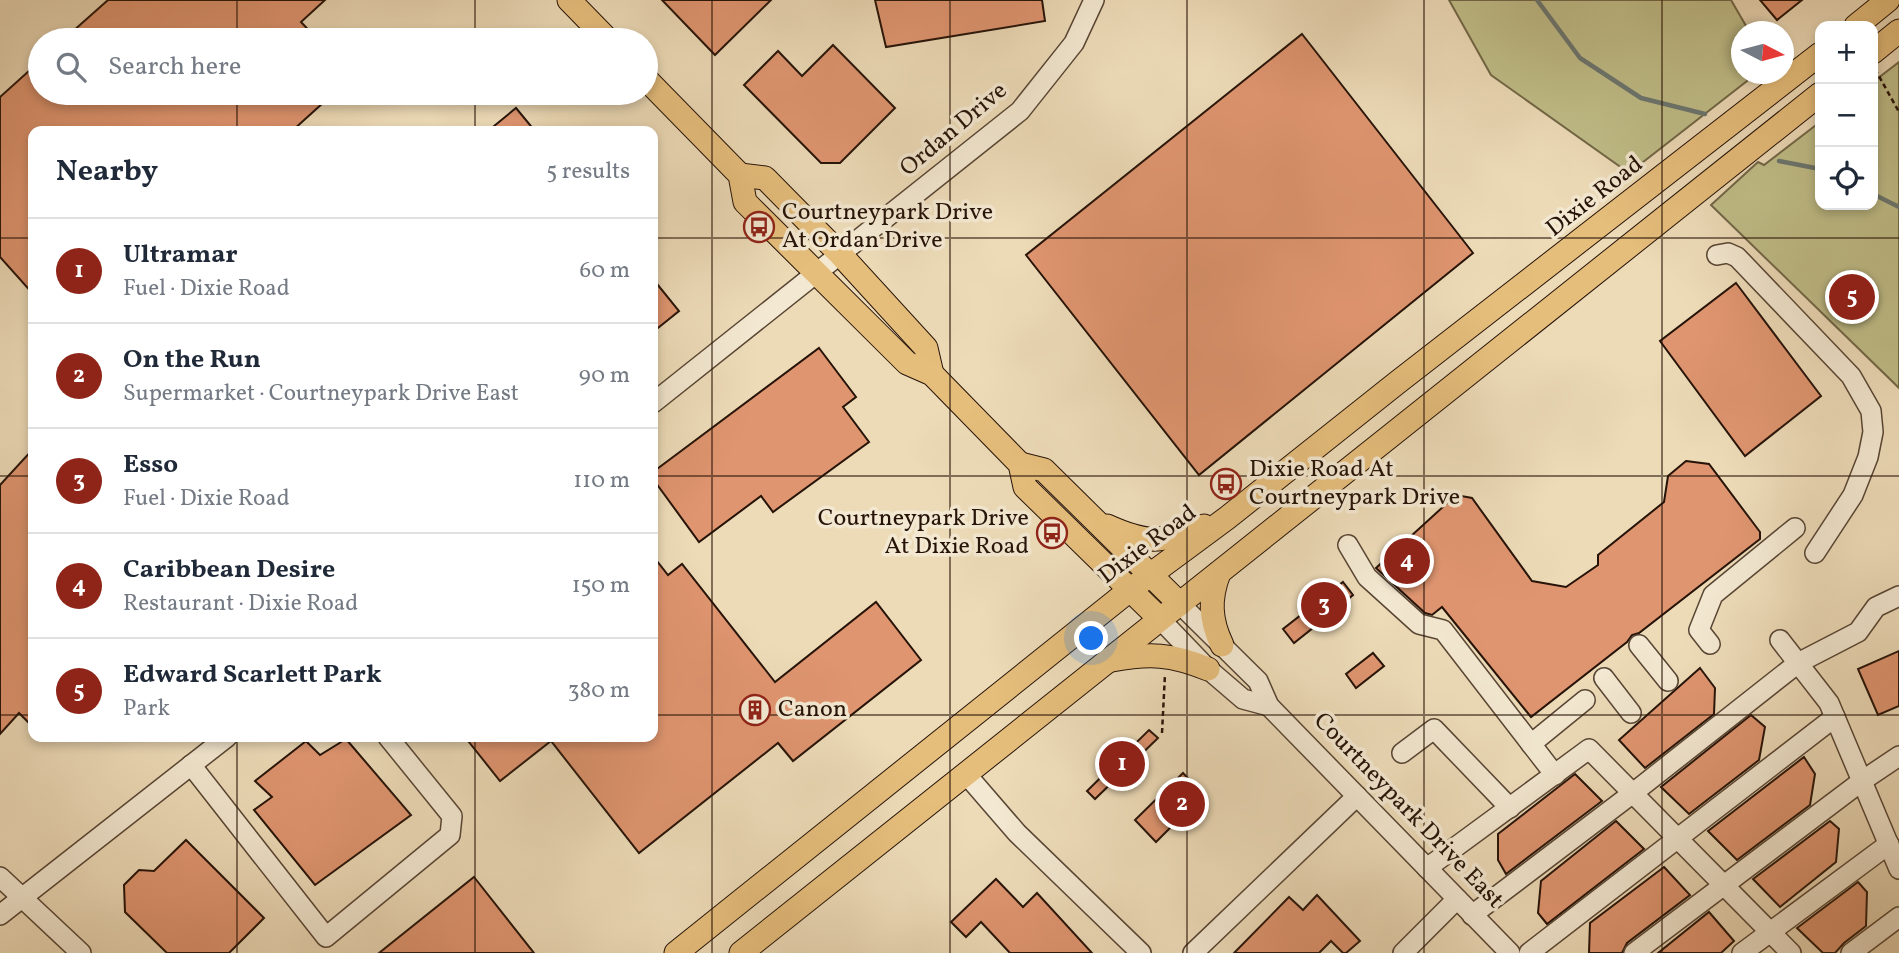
<!DOCTYPE html>
<meta charset="utf-8">
<style>
body{margin:0;font-family:Vollkorn,serif;background:#f2f2f3;color:#1f2937}
.controls{position:absolute;right:21px;top:21px;display:grid;overflow:hidden;border-radius:14px;box-shadow:0 4px 10px #0003}
.controls button{width:63px;height:63px;display:grid;place-items:center;padding:0;border:0;border-bottom:2px solid #e0e1e3;background:#fff;color:#1f2937;font:35px sans-serif}
.compass{position:absolute;left:1731px;top:21px;width:63px;height:63px;border-radius:50%;background:#fff;box-shadow:0 4px 10px #0003;rotate:96deg}
.you{position:absolute;left:1092px;top:639px;width:24px;height:24px;margin:-18px;border:5px solid #fff;border-radius:50%;background:#1a73e8;box-shadow:0 0 0 10px #1a73e833}
.badge{display:grid;place-items:center;width:46px;height:46px;border-radius:50%;background:#8f2418;color:#fff;font-size:23px;font-weight:700}
.pin{position:absolute;translate:-50% -50%;border:4px solid #fff;box-shadow:0 2px 7px #0006}
.list{margin:0;padding:0;list-style:none}
h2{display:flex;justify-content:space-between;align-items:center;height:91px;margin:0;padding:0 28px;font-size:30px}
h2 small{font-size:23px;font-weight:400;color:#747a83}
.list li{display:grid;grid-template-columns:46px 1fr auto;gap:21px;align-items:center;box-sizing:border-box;height:105px;padding:0 28px;border-top:2px solid #e0e1e3}
.list b{display:block;font-size:26px;white-space:nowrap}
.list p{margin:0;font-size:23px;white-space:nowrap;color:#747a83}
.list em{font-size:23px;font-style:normal;color:#747a83}
.icon{flex:none;width:38px;height:38px;fill:none;stroke:currentColor;stroke-width:2;stroke-linecap:round;stroke-linejoin:round}
.map{position:relative;flex:none;width:1899px;height:953px;overflow:hidden}
.search{position:absolute;background:#fff;box-shadow:0 4px 10px #0003;left:28px;top:28px;width:630px;height:77px;display:flex;align-items:center;gap:18px;box-sizing:border-box;padding:0 24px;border-radius:38px;color:#747a83;font-size:26px}
.panel{position:absolute;background:#fff;box-shadow:0 4px 10px #0003;left:28px;top:126px;width:630px;height:616px;border-radius:14px}
.map>svg:first-child{display:block}
</style>
<div class="map">
<svg width="1899" height="953" viewBox="0 0 1899 953">
<rect width="100%" height="100%" fill="#eddbb8"/>
<filter id="stains"><feTurbulence type="fractalNoise" baseFrequency=".00286" numOctaves="4"/><feColorMatrix values="0 0 0 0 .2 0 0 0 0 .09 0 0 0 0 .02 0 0 0 .5 -.17"/></filter>
<radialGradient id="worn" r=".72"><stop offset=".6" stop-color="#630" stop-opacity="0"/><stop offset="1" stop-color="#630" stop-opacity=".3"/></radialGradient>
<g fill="#c0be89" stroke="#736848" stroke-width="2">
<path d="M1449,0H1731L1749,31L1742,32V74H1756L1629,173L1491,75Z"/>
<path d="M1899,62V388L1711,205L1758,162L1764,165L1820,122V205H1873V82Z"/>
</g>
<g fill="none" stroke-linecap="round" stroke-linejoin="round">
<g stroke="#6c7771" stroke-width="4.5">
<path d="M1537,0L1580,58L1641,98L1705,114"/>
<path d="M1779,161L1820,169"/>
<path d="M1873,194L1899,207"/>
</g>
</g>
<g fill="#df9570" stroke="#261308" stroke-width="2">
<path d="M108,0H325L301,22L318,40H63Z"/>
<path d="M662,0H771L715,55Z"/>
<path d="M875,0H1042L1045,21L886,47Z"/>
<path d="M1760,0H1802L1777,20Z"/>
<path d="M1302,34L1473,253L1199,475L1026,255Z"/>
<path d="M833,45L895,108L840,163H821L744,85L778,51L802,76Z"/>
<path d="M40,61V93H334L292,131H33V294L0,257V97Z"/>
<path d="M516,108L535,131H488Z"/>
<path d="M653,279L679,311L653,332Z"/>
<path d="M1736,283L1821,396L1745,456L1660,341Z"/>
<path d="M819,348L856,397L843,407L869,442L773,512L761,496L699,542L653,479V472Z"/>
<path d="M33,449V727L19,713L0,734V485Z"/>
<path d="M1686,461L1709,464L1760,532V539L1639,633L1632,635L1627,642L1531,717L1442,607L1432,615L1425,613L1376,568L1456,495L1472,498L1532,581L1566,587L1598,565V555L1664,502L1668,476Z"/>
<path d="M653,556L668,575L682,564L775,682L876,602L921,660L793,761L778,743L639,853L551,741L500,781L465,737H653Z"/>
<path d="M1343,582L1353,595L1336,609L1341,616L1328,626L1323,620L1294,643L1283,629L1311,607L1306,601L1320,590L1325,596Z"/>
<path d="M1899,651V706L1878,715L1858,669Z"/>
<path d="M1373,653L1384,666L1356,688L1346,674Z"/>
<path d="M1700,668L1715,688L1714,714L1645,768L1619,740Z"/>
<path d="M1751,715L1765,727L1759,760L1689,814L1661,787Z"/>
<path d="M1149,730L1158,738L1095,799L1087,791Z"/>
<path d="M346,739L411,815L315,885L254,810L272,797L255,781L306,741L320,755Z"/>
<path d="M1804,757L1815,774L1810,805L1737,860L1708,831Z"/>
<path d="M1183,773L1207,799L1180,824L1177,821L1156,842L1135,820Z"/>
<path d="M1575,774L1602,801L1506,874L1498,860V834Z"/>
<path d="M1616,821L1644,849L1547,924L1538,913L1541,881Z"/>
<path d="M1830,821L1839,829L1836,862L1780,907L1753,879Z"/>
<path d="M186,840L264,918L229,953H167L125,912L124,885L139,870L154,871Z"/>
<path d="M1664,867L1690,895L1627,943L1622,953H1589L1590,923Z"/>
<path d="M474,877L534,953H379Z"/>
<path d="M996,879L1023,907L1037,893L1092,953H1010L981,922L966,937L951,922Z"/>
<path d="M1858,882L1867,892L1866,926L1844,943L1835,953H1823L1797,928Z"/>
<path d="M1317,895L1360,941L1346,953H1343L1331,941L1319,953H1234L1289,897L1303,910Z"/>
<path d="M1709,912L1734,941L1721,953H1658Z"/>
</g>
<g fill="none" stroke-linecap="round" stroke-linejoin="round">
<g stroke="#584534" stroke-width="22">
<g id="minor">
<path d="M1717,255L1728,253L1737,257L1851,376L1871,411L1873,432L1868,457L1853,495L1815,553"/>
<path d="M653,403L1020,111L1074,43L1094,0"/>
<path d="M1348,545L1367,577L1419,624L1443,630L1555,775"/>
<path d="M1180,604L1258,681L1269,706L1510,953"/>
<path d="M1160,619L1208,669L1243,699L1269,706"/>
<path d="M1780,640L1829,703L1899,869"/>
<path d="M1710,644L1699,630L1713,595L1795,528"/>
<path d="M1639,645L1668,681"/>
<path d="M1604,678L1631,713"/>
<path d="M1531,744L1585,700"/>
<path d="M1402,753L1434,729L1510,808"/>
<path d="M191,765L326,937L450,835L452,816L388,737"/>
<path d="M966,774L1017,833L1141,953"/>
<path d="M1427,868L1589,749L1791,953"/>
<path d="M0,877L81,953"/>
<path d="M0,915L227,737"/>
<path d="M1472,915L1633,793L1798,663L1858,632L1876,607L1899,596"/>
<path d="M1193,953L1357,796"/>
<path d="M1403,953L1457,899"/>
<path d="M1529,953L1835,717"/>
<path d="M1634,953L1862,781L1899,756"/>
<path d="M1742,953L1889,844"/>
<path d="M1851,953L1899,917"/>
</g>
</g>
<g stroke="#261308" stroke-width="25">
<g id="major">
<path d="M569,0L608,40"/>
<path d="M1856,26L1888,0"/>
<path d="M1873,52L1899,31"/>
<path d="M646,79L740,175L745,202L907,363L932,374L1020,464L1025,487L1160,619"/>
<path d="M740,175L765,178L841,255L926,348L932,374"/>
<path d="M1020,464L1044,470L1180,604"/>
<path d="M1107,526C1151,546 1160,541 1204,526"/>
<path d="M1219,573C1209,599 1210,620 1222,645"/>
<path d="M1112,660C1150,653 1171,654 1208,669"/>
<path d="M676,953L1131,589L1227,518L1398,382L1820,54"/>
<path d="M741,953L1820,94"/>
</g>
</g>
<g stroke="#261308" stroke-width="2.5" stroke-dasharray="5 3.5" stroke-linecap="butt">
<path d="M1875,69L1899,112"/>
<path d="M1162,733L1165,674"/>
</g>
<use href="#minor" stroke="#f3e8d1" stroke-width="19"/>
<use href="#major" stroke="#e6be7c" stroke-width="23"/>
</g>
<path fill="none" stroke="#261308" stroke-width="2" stroke-opacity="0.55" d="M237,0V40M475,0V40M712,0V953M950,0V953M1187,0V953M1424,0V953M1662,0V953M237,93V131M475,93V131M0,238H33M653,238H1899M0,476H33M653,476H1899M0,715H33M653,715H1899M237,737V953M475,737V953"/>
<defs>
<g id="bus-ring" transform="scale(1.575)"><circle r="9.5" fill="#f3e8d1" stroke="#8f2418" stroke-width="1.5"/><path d="M-5-6H5V4H4V6H2V4H-2V6H-4V4H-5ZM-3.5-4V0h7V-4ZM-3.5 1.2v1.5H-2V1.2ZM2 1.2v1.5H3.5V1.2Z" fill="#8f2418"/></g>
<g id="building-ring" transform="scale(1.575)"><circle r="9.5" fill="#f3e8d1" stroke="#8f2418" stroke-width="1.5"/><path d="M-4-6H4V6H1V3H-1V6H-4ZM-2.5-4.3h1.7v1.8h-1.7ZM.8-4.3h1.7v1.8H.8ZM-2.5-1h1.7V.8h-1.7ZM.8-1h1.7V.8H.8Z" fill="#8f2418"/></g>
</defs>
<g fill-rule="evenodd">
<use href="#bus-ring" x="759" y="227"/>
<use href="#bus-ring" x="1226" y="484"/>
<use href="#bus-ring" x="1052" y="533"/>
<use href="#building-ring" x="755" y="710"/>
</g>
<g text-anchor="middle" dominant-baseline="central" stroke-width="7" stroke-linejoin="round" paint-order="stroke">
<g font-size="24" fill="#261308" stroke="#f3e8d1">
<text transform="translate(954 130) rotate(-40)">Ordan Drive</text>
<text transform="translate(1595 197) rotate(-38)">Dixie Road</text>
<text transform="translate(1148 545) rotate(-37)">Dixie Road</text>
<text transform="translate(1408 811) rotate(46)">Courtneypark Drive East</text>
</g>
<g font-size="24" fill="#261308" stroke="#f3e8d1" text-anchor="start">
<text x="782" y="213">Courtneypark Drive<tspan x="782" dy="28">At Ordan Drive</tspan></text>
<text x="1249" y="470">Dixie Road At<tspan x="1249" dy="28">Courtneypark Drive</tspan></text>
<text x="1029" y="519" text-anchor="end">Courtneypark Drive<tspan x="1029" dy="28">At Dixie Road</tspan></text>
<text x="778" y="710">Canon</text>
</g>
</g>
<rect width="100%" height="100%" filter="url(#stains)"/>
<rect width="100%" height="100%" fill="url(#worn)"/>
</svg>
<div class="controls">
<button>+</button>
<button>−</button>
<button><svg class="icon" aria-label="locate" viewBox="0 0 24 24"><circle cx="12" cy="12" r="6"/><path d="M12 2v4M12 18v4M2 12h4M18 12h4"/></svg></button>
</div>
<svg class="compass" viewBox="-18 -18 36 36"><path d="M0-13l5 13h-10z" fill="#e53935"/><path d="M0 13l5-13h-10z" fill="#747a83"/></svg>
<div class="you"></div>
<div class="pin badge" style="left:1122px;top:764px">1</div>
<div class="pin badge" style="left:1182px;top:804px">2</div>
<div class="pin badge" style="left:1324px;top:605px">3</div>
<div class="pin badge" style="left:1407px;top:561px">4</div>
<div class="pin badge" style="left:1852px;top:297px">5</div>
<div class="search"><svg class="icon" aria-label="search" viewBox="0 0 24 24"><circle cx="10" cy="10" r="6"/><path d="M15 15l6 6"/></svg>Search here</div>
<section class="panel">
<h2>Nearby<small>5 results</small></h2>
<ul class="list">
<li><span class="badge">1</span><div><b>Ultramar</b><p>Fuel · Dixie Road</p></div><em>60 m</em></li>
<li><span class="badge">2</span><div><b>On the Run</b><p>Supermarket · Courtneypark Drive East</p></div><em>90 m</em></li>
<li><span class="badge">3</span><div><b>Esso</b><p>Fuel · Dixie Road</p></div><em>110 m</em></li>
<li><span class="badge">4</span><div><b>Caribbean Desire</b><p>Restaurant · Dixie Road</p></div><em>150 m</em></li>
<li><span class="badge">5</span><div><b>Edward Scarlett Park</b><p>Park</p></div><em>380 m</em></li>
</ul>
</section>
</div>
